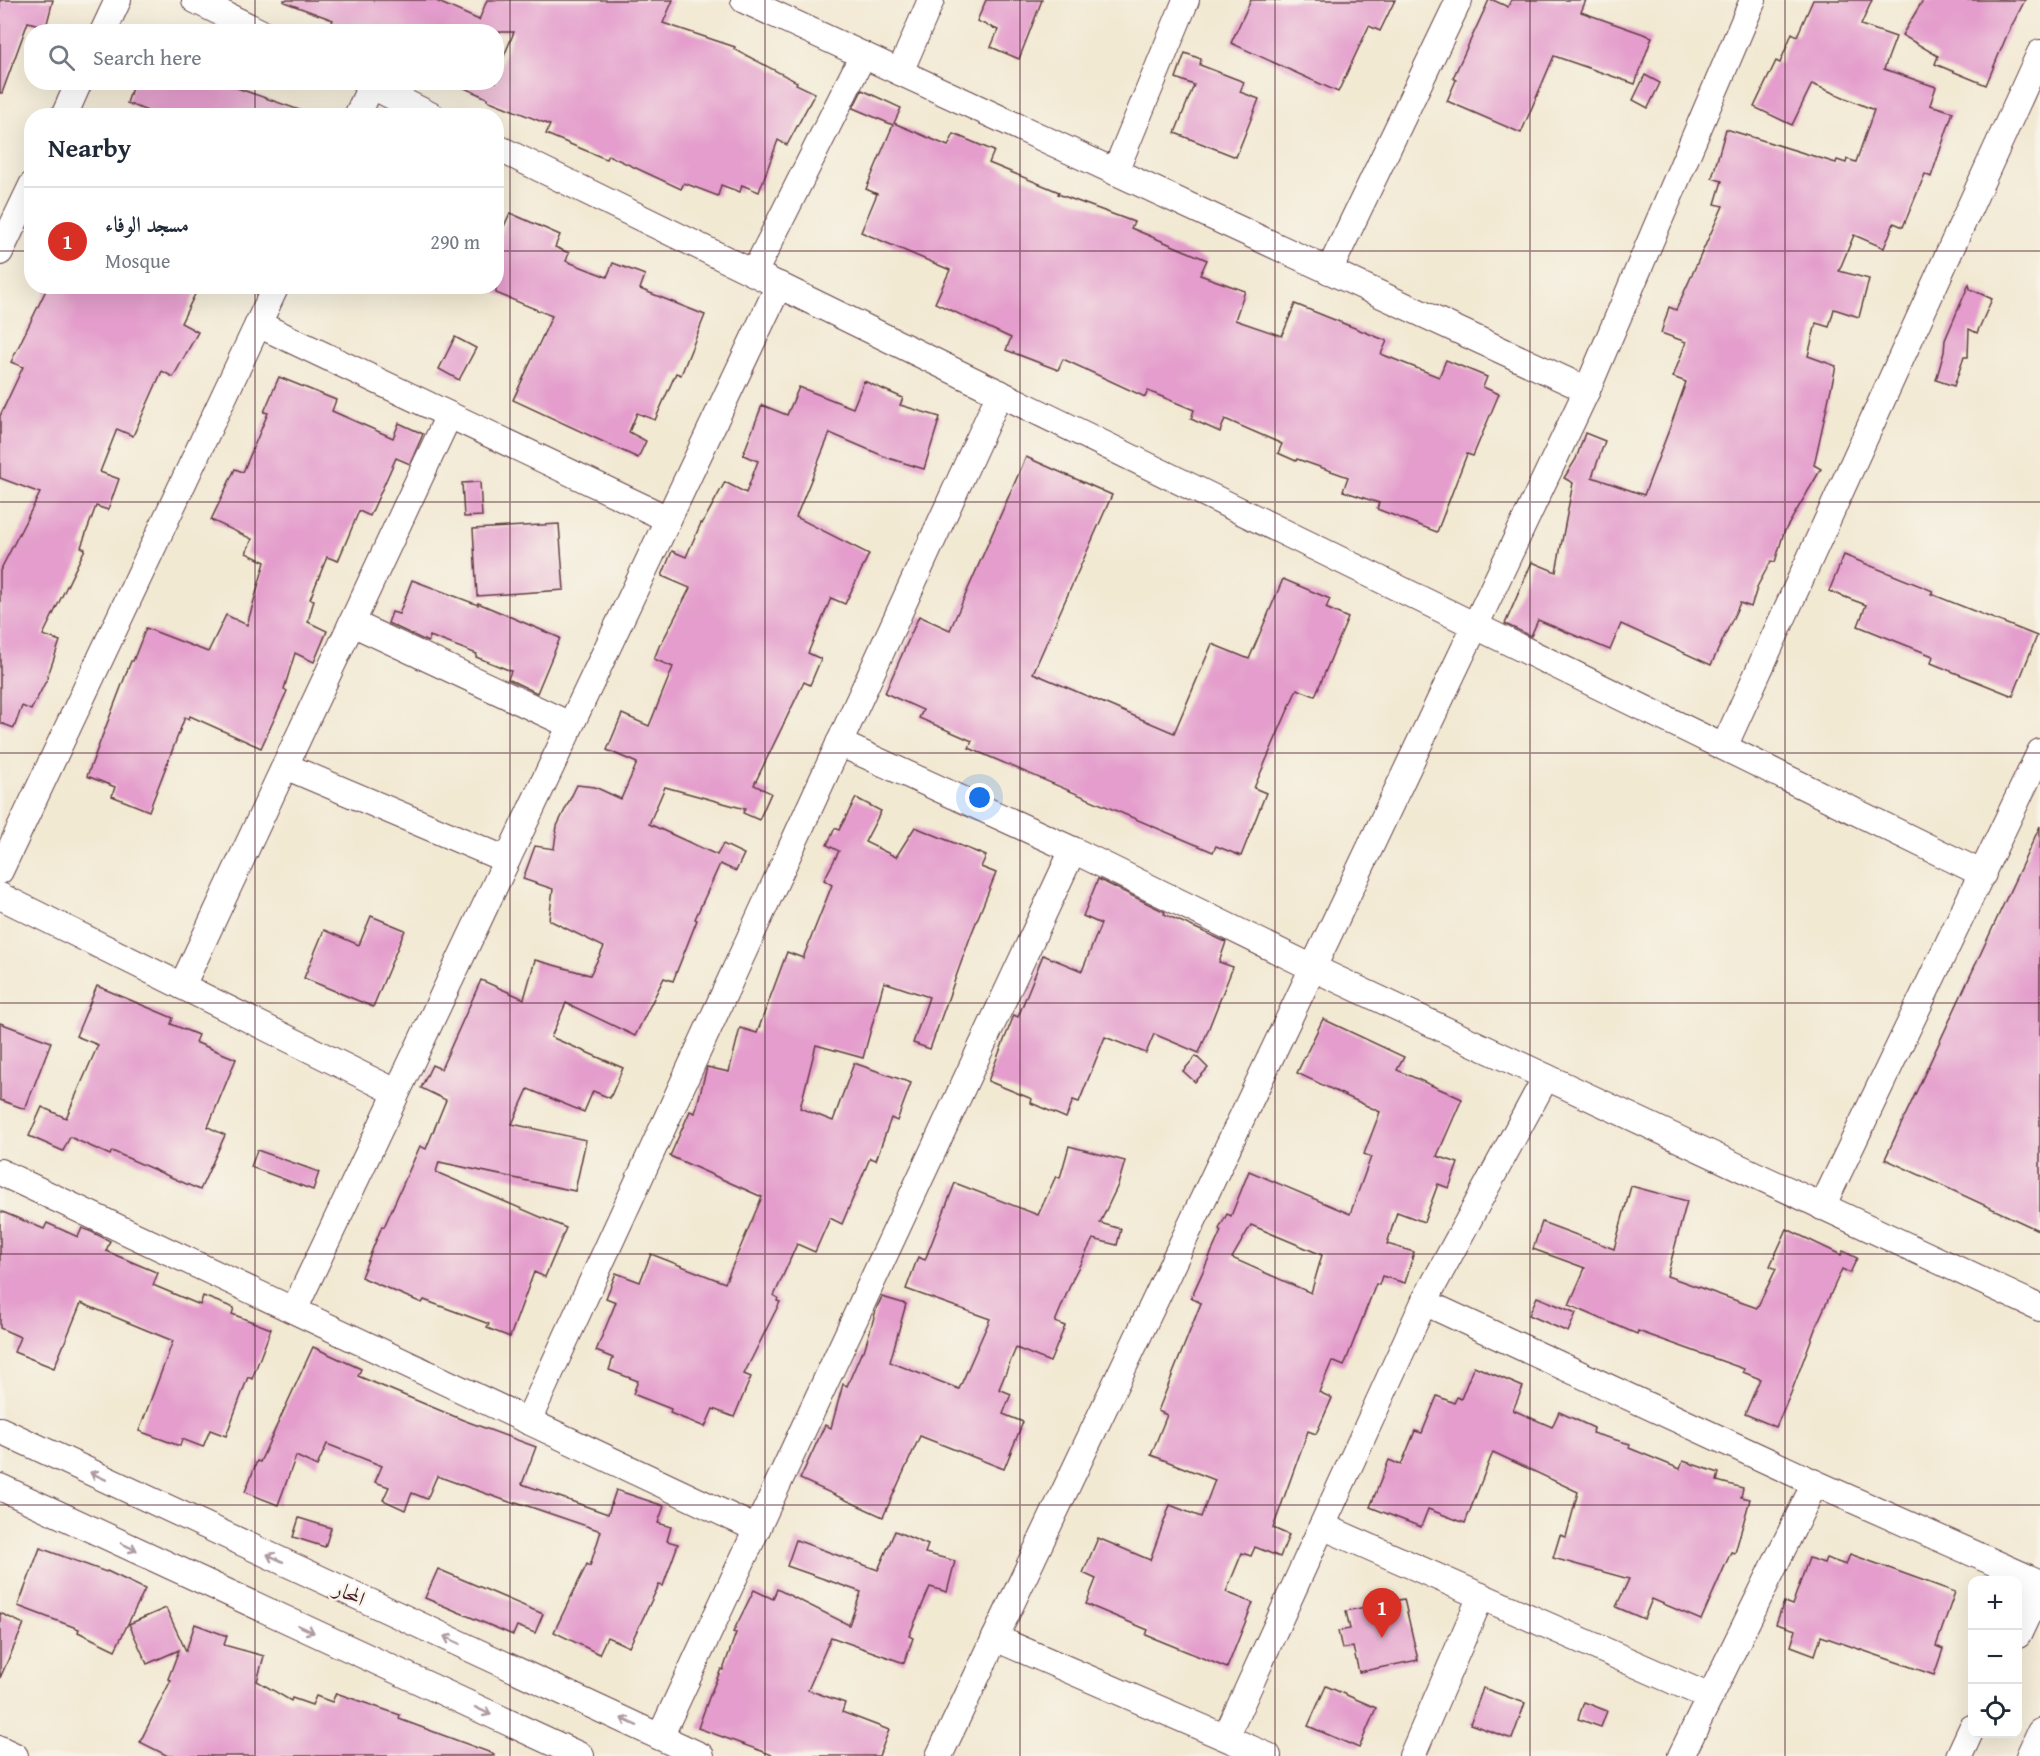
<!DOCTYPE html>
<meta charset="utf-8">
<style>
body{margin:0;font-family:"Gentium Book Plus",Amiri,serif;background:#f2f2f3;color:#1f2937}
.controls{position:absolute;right:18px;bottom:18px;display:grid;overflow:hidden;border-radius:12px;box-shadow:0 6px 24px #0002}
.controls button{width:54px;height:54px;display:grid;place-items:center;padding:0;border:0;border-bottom:2px solid #e0e1e3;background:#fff;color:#1f2937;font:30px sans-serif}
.you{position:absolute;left:980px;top:798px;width:21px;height:21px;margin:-15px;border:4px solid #fff;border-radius:50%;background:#1a73e8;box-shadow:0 0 0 9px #1a73e833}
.badge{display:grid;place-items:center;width:39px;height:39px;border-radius:50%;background:#d93025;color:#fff;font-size:20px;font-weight:700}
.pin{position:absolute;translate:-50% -50px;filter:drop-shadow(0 2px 3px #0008)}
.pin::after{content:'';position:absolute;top:32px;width:21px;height:18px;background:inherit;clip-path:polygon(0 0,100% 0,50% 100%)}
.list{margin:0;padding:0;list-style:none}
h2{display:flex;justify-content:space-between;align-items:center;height:78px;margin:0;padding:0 24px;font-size:26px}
h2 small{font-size:20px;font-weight:400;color:#747a83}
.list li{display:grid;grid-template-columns:39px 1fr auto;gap:18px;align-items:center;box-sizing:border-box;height:108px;padding:0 24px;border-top:2px solid #e0e1e3}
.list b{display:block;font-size:22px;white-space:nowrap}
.list p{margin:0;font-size:20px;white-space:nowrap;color:#747a83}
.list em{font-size:20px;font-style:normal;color:#747a83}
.icon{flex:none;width:33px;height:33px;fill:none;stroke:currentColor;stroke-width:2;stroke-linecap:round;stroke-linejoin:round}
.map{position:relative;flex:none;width:2040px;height:1756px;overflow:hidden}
.search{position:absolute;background:#fff;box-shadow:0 6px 24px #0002;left:24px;top:24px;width:480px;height:66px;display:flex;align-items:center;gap:15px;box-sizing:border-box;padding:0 21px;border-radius:24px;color:#747a83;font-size:22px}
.panel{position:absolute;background:#fff;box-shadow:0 6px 24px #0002;left:24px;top:108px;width:480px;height:186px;border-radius:24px}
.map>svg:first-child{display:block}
</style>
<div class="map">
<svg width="2040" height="1756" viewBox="0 0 2040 1756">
<rect width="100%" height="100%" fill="#f7f3e8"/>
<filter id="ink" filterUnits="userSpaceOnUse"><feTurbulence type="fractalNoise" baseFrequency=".0167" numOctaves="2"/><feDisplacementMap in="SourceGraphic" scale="12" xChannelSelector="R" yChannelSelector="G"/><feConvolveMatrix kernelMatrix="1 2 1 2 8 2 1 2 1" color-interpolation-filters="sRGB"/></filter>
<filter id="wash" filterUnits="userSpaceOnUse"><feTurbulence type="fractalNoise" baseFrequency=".008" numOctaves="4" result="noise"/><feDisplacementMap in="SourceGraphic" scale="24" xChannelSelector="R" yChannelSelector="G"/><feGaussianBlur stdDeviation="1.35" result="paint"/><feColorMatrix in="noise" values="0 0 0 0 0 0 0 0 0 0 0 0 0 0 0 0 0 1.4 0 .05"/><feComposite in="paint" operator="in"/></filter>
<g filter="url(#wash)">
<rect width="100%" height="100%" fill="#f2e9d3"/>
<g id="blocks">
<g fill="#e49dcc" fill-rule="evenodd">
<path d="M0,0H53L46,27L28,22L2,93H0Z"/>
<path d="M284,0H434L479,20L487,0H673L663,23L735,47L734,49L797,82L796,84L815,93L787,145L778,140L759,192L742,185L740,192L721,185L718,196L684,183L681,189L608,155L606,159L546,134L550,125L487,100V98L451,82H496V75L514,32H347L331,25L333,20L284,2Z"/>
<path d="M986,0H1042L1019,59L991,47L998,30L977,21Z"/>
<path d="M1251,0H1395L1380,31L1369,26L1338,92L1231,43Z"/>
<path d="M1489,0H1493L1508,7L1511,0H1586L1581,12L1652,37L1635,84L1554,56L1521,133L1447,101L1456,80L1453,78Z"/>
<path d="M1813,0H1872L1861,25L1896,37L1884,69L1936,87L1930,105L1953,112L1931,177L1925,174L1903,227L1894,223L1884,248L1854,235L1839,271L1869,279L1859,317L1834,309L1829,327L1816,323L1808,356L1836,366L1814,465L1821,469L1784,532L1775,562L1771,561L1758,585L1751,607L1740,603L1711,665L1621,624L1610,650L1538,620L1531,636L1505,624L1532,562L1556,572L1573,483L1564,478L1576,459L1585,433L1605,441L1592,477L1644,495L1669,430L1686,382L1673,377L1686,342L1661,333L1669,307L1676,310L1723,206L1715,204L1722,181L1712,178L1726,129L1836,163L1837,160L1846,163L1847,159L1856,162L1874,110L1812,84L1792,125L1754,107L1776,61L1780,63L1792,33L1797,36Z"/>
<path d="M1923,0H2025L2007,35L1986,85L1935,64L1938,56L1902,35Z"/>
<path d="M1185,53L1201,59L1200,65L1244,82L1240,92L1259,99L1236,157L1175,133L1194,85L1176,78Z"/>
<path d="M1645,75L1660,83L1648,108L1633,100Z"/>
<path d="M134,82H220L308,113V116H160L127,103Z"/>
<path d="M862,90L901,108L894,123L948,146L954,134L994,151L989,163L1059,192L1058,194L1134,222L1131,228L1207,260L1200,275L1245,291L1235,320L1282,336L1295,304L1387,341L1381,354L1439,377L1446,360L1487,377L1483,387L1499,394L1473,456L1467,454L1437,532L1377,509L1379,503L1343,491L1348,477L1297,459L1296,461L1278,453L1282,444L1225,419L1220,432L1191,419L1194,410L1148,391L1145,397L1063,359L1058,370L1006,350L1011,338L935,303L950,270L861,232L877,194L866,189L893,125L853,108Z"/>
<path d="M510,213L560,235L555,247L569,253L566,261L607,277L613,263L645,275L640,289L705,315L681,375L676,373L655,420L637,413L629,432L646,441L638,458L513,400L552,316L496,293V244Z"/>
<path d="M1969,284L1970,289L1992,299L1977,333L1969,329L1968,357H1964L1954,386L1936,380L1944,352L1945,340Z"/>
<path d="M48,286H199L181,323L198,332L173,377L162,371L133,436L117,429L100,472L119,479L108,510L96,506L81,547L85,549L43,635L60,641L46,681L31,710L22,706L14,728L0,723V571L40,493L0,478V416L23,367L11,362Z"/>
<path d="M455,337L476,348L459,380L439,369Z"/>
<path d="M279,377L336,400L332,411L393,438L399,423L423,434L410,464L396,458L370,516L359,511L338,561L327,557L310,599L314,600L308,622L327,631L314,662L295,653L284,689L287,691L261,748L190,716L189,719L185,717L149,811L112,796L115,787L87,776L131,661H133L146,628L208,652L226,615L247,625L265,562L246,553L252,539L211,520L235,469L243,472L268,413L264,412Z"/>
<path d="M864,381L903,398L900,405L940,417L924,469L888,458L830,433L796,517L869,554L845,604L831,598L808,653L821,659L810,685L804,682L754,785L771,793L759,820L743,813L745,809L665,787L649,824L717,855L723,844L744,854L736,871L720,864L695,919L697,920L673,981L664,978L635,1036L566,1003L551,1037L623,1068L610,1098L593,1091L584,1112L528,1089L512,1124L586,1140L575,1191L439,1162L436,1172L566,1228L545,1277L534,1272L510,1337L487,1328L489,1324L424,1300L422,1303L361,1277L382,1226L384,1227L420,1146L426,1149L446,1100L421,1088L432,1065L441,1069L481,980L524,999L535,960L590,975L604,947L549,920L553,889L523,879L535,846L554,849L557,826L577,785L595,787L621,799L637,763L607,750L622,714L649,726L673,667L654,659L660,644H661L690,588L662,576L672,551L686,557L701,523L702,524L725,482L746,493L758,461L743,455L762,405L787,415L799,387L853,408Z"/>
<path d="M1026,457L1112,495L1033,673L1174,733L1212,644L1249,659L1283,579L1330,599L1326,608L1348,618L1315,696L1297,689L1254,788L1266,793L1241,856L1216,846L1213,852L969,748L972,741L919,718L923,710L885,693L919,616L950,630Z"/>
<path d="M480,482L482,516L464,517L462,483Z"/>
<path d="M559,524L564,590L477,596L473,529Z"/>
<path d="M1844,555L1933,591L1931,594L2037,636L2013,696L1931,663L1933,656L1858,626L1866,605L1829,591Z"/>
<path d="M412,580L478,605V603L560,638L537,693L508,679L511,671L476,657L477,654L430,636L428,642L388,623L392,612L399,614Z"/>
<path d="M856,798L881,811L865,842L896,857L915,827L986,856L981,867L996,873L971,935L930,1049L913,1043L929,997L884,982L863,1058L816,1045L800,1108L833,1121L854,1063L911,1083L897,1121L891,1118L876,1160L870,1158L842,1224L830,1218L815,1252L797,1244L774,1296L778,1298L777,1301L780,1302L744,1374L751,1377L734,1417L713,1409L705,1427L670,1413L671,1409L633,1394L638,1381L609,1370L613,1358L596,1351L616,1302L606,1298L616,1273L640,1282L651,1254L725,1283L762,1197L670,1156L690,1111L695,1113L707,1067L729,1072L740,1028L757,1033L787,952L803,958L832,885L824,880L839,851L827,845L835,828L839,830Z"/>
<path d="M2040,826V1231L1885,1159Z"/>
<path d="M1098,879L1165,912L1164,914L1226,942L1219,962L1233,967L1199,1053L1154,1034L1146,1053L1105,1037L1079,1102L1073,1100L1066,1118L1031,1103L1032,1099L988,1081L1014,1015L1018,1017L1043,955L1082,971L1101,924L1083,916Z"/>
<path d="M371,916L405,930L373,1007L304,978L324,930L359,945Z"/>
<path d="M97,986L173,1018L171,1024L198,1035L195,1042L236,1059L208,1127L225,1135L200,1190L112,1151L110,1155L70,1137L63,1151L29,1136L42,1107L66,1118L98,1045L76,1036Z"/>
<path d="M1323,1019L1404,1057L1397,1070L1462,1099L1437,1156L1458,1163L1449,1188L1438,1184L1424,1222L1397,1212L1387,1244L1414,1252L1405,1283L1382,1276L1379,1285L1376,1284L1344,1366L1332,1361L1319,1392L1332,1398L1316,1434L1308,1431L1273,1528L1289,1535L1280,1557L1255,1547L1251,1556L1242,1553L1226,1592L1253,1603L1227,1668L1146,1635L1148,1630L1086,1604L1096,1579L1083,1573L1098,1538L1150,1560L1170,1505L1201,1517L1215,1480L1151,1455L1167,1415L1158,1411L1201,1303L1191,1298L1221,1231L1219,1229L1227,1214L1231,1216L1249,1171L1350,1214L1371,1157L1364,1154L1380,1112L1297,1073ZM1251,1225L1322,1255L1311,1293L1232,1258Z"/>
<path d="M0,1023L51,1042L25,1109L0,1100Z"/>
<path d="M1196,1056L1208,1068L1195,1082L1183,1071Z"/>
<path d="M1069,1146L1125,1161L1118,1185L1100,1223L1121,1229L1117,1245L1093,1239L1074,1276L1055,1322L1065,1326L1050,1362L1016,1348L999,1389L1011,1394L1003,1414L1023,1422L1004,1469L920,1436L883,1517L800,1479L825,1425L831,1428L843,1384L847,1386L862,1351H864L877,1307L882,1297L906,1304L890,1362L959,1389L990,1319L906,1289L918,1257L925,1260L955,1183L1038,1215L1056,1176L1060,1178Z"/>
<path d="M257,1150L319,1172L313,1190L251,1167Z"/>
<path d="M1631,1186L1687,1201L1667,1276L1757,1308L1776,1269L1770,1266L1787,1229L1841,1255L1843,1251L1857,1258L1850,1273L1842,1269L1817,1324L1791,1393L1776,1427L1745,1414L1760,1379L1743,1372L1744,1369L1638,1331L1637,1334L1569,1305L1585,1268L1533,1249L1542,1222L1614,1249Z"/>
<path d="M0,1211L44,1229L47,1223L78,1237L82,1228L92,1232L110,1241L106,1251L158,1273L153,1285L200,1305L203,1296L234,1308L232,1314L271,1329L252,1379L248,1377L226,1436L210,1430L203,1447L182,1439L180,1446L139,1431L173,1341L81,1303L54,1368L14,1352L20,1337L0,1328Z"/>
<path d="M1537,1297L1576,1313L1568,1332L1529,1315Z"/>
<path d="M313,1347L361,1369L358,1376L463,1420L536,1447L522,1484L608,1514L616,1490L664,1506L658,1523L671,1527L667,1541L678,1544L663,1586L659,1585L629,1647L607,1637L599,1654L554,1632L587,1564L590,1566L601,1531L516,1502L515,1504L437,1476L427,1499L412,1493L405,1510L383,1500L389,1487L375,1482L382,1466L327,1444L317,1466L296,1456L278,1505L245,1492L257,1461L260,1462Z"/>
<path d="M1474,1366L1523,1387L1513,1410L1552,1427L1559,1412L1594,1428L1592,1433L1630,1444L1629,1448L1680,1469L1683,1461L1719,1473L1717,1481L1743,1488L1741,1497L1750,1499L1735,1553L1731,1552L1701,1620L1652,1599L1644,1619L1616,1607L1629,1579L1553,1558L1560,1535L1566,1537L1578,1492L1493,1452L1465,1523L1428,1509L1421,1527L1370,1507L1389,1460L1401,1465L1415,1431L1422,1433L1437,1396L1454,1403L1457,1397L1461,1399Z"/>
<path d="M299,1518L331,1528L325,1547L293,1537Z"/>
<path d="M895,1531L928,1545L925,1553L955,1561L947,1592L930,1587L909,1636L913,1638L904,1663L831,1637L808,1690L845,1703L842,1712L889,1730L879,1756H775L698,1728L710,1695L721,1669L723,1670L736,1633L733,1632L754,1590L773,1599L777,1589L849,1625L861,1592L787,1566L796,1540L878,1570Z"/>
<path d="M40,1548L106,1572L107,1571L145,1589L115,1650L78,1632L79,1629L18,1606Z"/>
<path d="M1850,1554L1955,1592L1936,1646L1943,1649L1934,1675L1821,1636L1815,1655L1791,1646L1796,1630L1776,1624L1784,1602L1792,1605L1809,1558L1824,1563L1826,1558L1846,1565Z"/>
<path d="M438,1569L543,1614L535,1633L517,1626L513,1635L425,1598Z"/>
<path d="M1404,1599L1418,1660L1359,1672L1353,1647L1342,1649L1338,1631L1350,1629L1346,1611Z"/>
<path d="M166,1608L186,1651L195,1624L227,1636L224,1645L264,1656L257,1681L291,1701L292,1698L312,1705L316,1696L332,1702L336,1693L400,1715L399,1719L494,1754V1756H168L140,1742L171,1680L168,1679L179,1650L147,1664L129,1624Z"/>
<path d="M0,1613L24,1624L0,1678Z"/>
<path d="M1326,1686L1376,1708L1359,1748L1308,1726Z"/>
<path d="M1483,1688L1525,1703L1512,1739L1470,1724Z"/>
<path d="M1584,1702L1607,1711L1601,1727L1578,1719Z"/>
</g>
</g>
</g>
<g filter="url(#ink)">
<use href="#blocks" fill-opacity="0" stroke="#633d44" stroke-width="1.5"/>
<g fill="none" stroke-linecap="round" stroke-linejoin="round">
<g stroke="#633d44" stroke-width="28">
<g id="minor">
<path d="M195,0L260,32"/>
<path d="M744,0L1587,390"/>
<path d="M103,32L118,0"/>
<path d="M900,72L931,0"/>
<path d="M364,82L432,116"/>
<path d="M64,116L79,82"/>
<path d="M357,116L371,86"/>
<path d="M496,147L1983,874"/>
<path d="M1115,172L1186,0"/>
<path d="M0,252L32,185"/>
<path d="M1329,271L1459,0"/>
<path d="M754,273L863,55"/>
<path d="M258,324L668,519"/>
<path d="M352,623L570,725"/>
<path d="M839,743L1073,850L1313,968L2040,1308"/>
<path d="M1724,747L2040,53"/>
<path d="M285,766L507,860"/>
<path d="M0,871L276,286"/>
<path d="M0,896L396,1092"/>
<path d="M182,986L449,415"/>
<path d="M0,1172L757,1529"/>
<path d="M1822,1207L2040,752"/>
<path d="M1424,1302L1815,1483L2040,1583"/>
<path d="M294,1310L779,285"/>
<path d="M528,1421L1000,393"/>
<path d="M0,1430L701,1756"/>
<path d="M0,1487L581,1756"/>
<path d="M1322,1526L1710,1697"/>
<path d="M2018,1635L2040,1588"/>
<path d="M995,1638L1268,1756"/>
<path d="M660,1737L1073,850"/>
<path d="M1226,1737L1424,1302L1546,1077"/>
<path d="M0,1749L15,1756"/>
<path d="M939,1756L1587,390L1753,0"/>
<path d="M1412,1756L1481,1596"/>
<path d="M1681,1756L1815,1483"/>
<path d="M1959,1756L1972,1728"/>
<path d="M2029,1756L2040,1732"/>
</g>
</g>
<use href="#minor" stroke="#fff" stroke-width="26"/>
</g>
<defs><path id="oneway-shaft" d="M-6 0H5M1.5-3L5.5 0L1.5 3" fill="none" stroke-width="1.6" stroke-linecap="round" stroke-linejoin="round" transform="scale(1.5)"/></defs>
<g stroke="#ae9aa0">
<use href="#oneway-shaft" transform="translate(98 1476) rotate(-155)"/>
<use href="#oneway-shaft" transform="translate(129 1547) rotate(25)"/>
<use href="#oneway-shaft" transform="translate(275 1558) rotate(-155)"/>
<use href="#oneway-shaft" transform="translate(306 1629) rotate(25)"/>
<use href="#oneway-shaft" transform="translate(452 1640) rotate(-155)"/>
<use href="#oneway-shaft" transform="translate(483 1711) rotate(25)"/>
<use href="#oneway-shaft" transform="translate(629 1722) rotate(-155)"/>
</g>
</g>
<path fill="none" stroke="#4a1f2b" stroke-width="1.5" stroke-opacity="0.55" d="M255,0V32M510,0V1756M765,0V1756M1020,0V1756M1275,0V1756M1530,0V1756M1785,0V1756M255,82V116M0,251H32M496,251H2040M255,286V1756M0,502H2040M0,753H2040M0,1003H2040M0,1254H2040M0,1505H2040"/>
<g text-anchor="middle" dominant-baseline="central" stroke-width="4.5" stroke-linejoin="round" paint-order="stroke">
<g font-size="21" fill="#4a1f2b" stroke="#f7f3e8">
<text transform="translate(350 1593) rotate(25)">المحار</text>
</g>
</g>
</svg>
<div class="controls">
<button>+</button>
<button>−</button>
<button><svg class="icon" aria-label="locate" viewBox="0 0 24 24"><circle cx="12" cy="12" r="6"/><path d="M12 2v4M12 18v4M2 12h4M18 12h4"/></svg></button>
</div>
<div class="you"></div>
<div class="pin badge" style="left:1382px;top:1638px">1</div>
<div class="search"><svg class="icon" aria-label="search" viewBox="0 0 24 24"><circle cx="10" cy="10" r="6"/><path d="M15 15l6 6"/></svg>Search here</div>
<section class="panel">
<h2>Nearby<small></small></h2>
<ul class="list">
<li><span class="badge">1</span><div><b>مسجد الوفاء</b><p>Mosque</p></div><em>290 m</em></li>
</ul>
</section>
</div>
